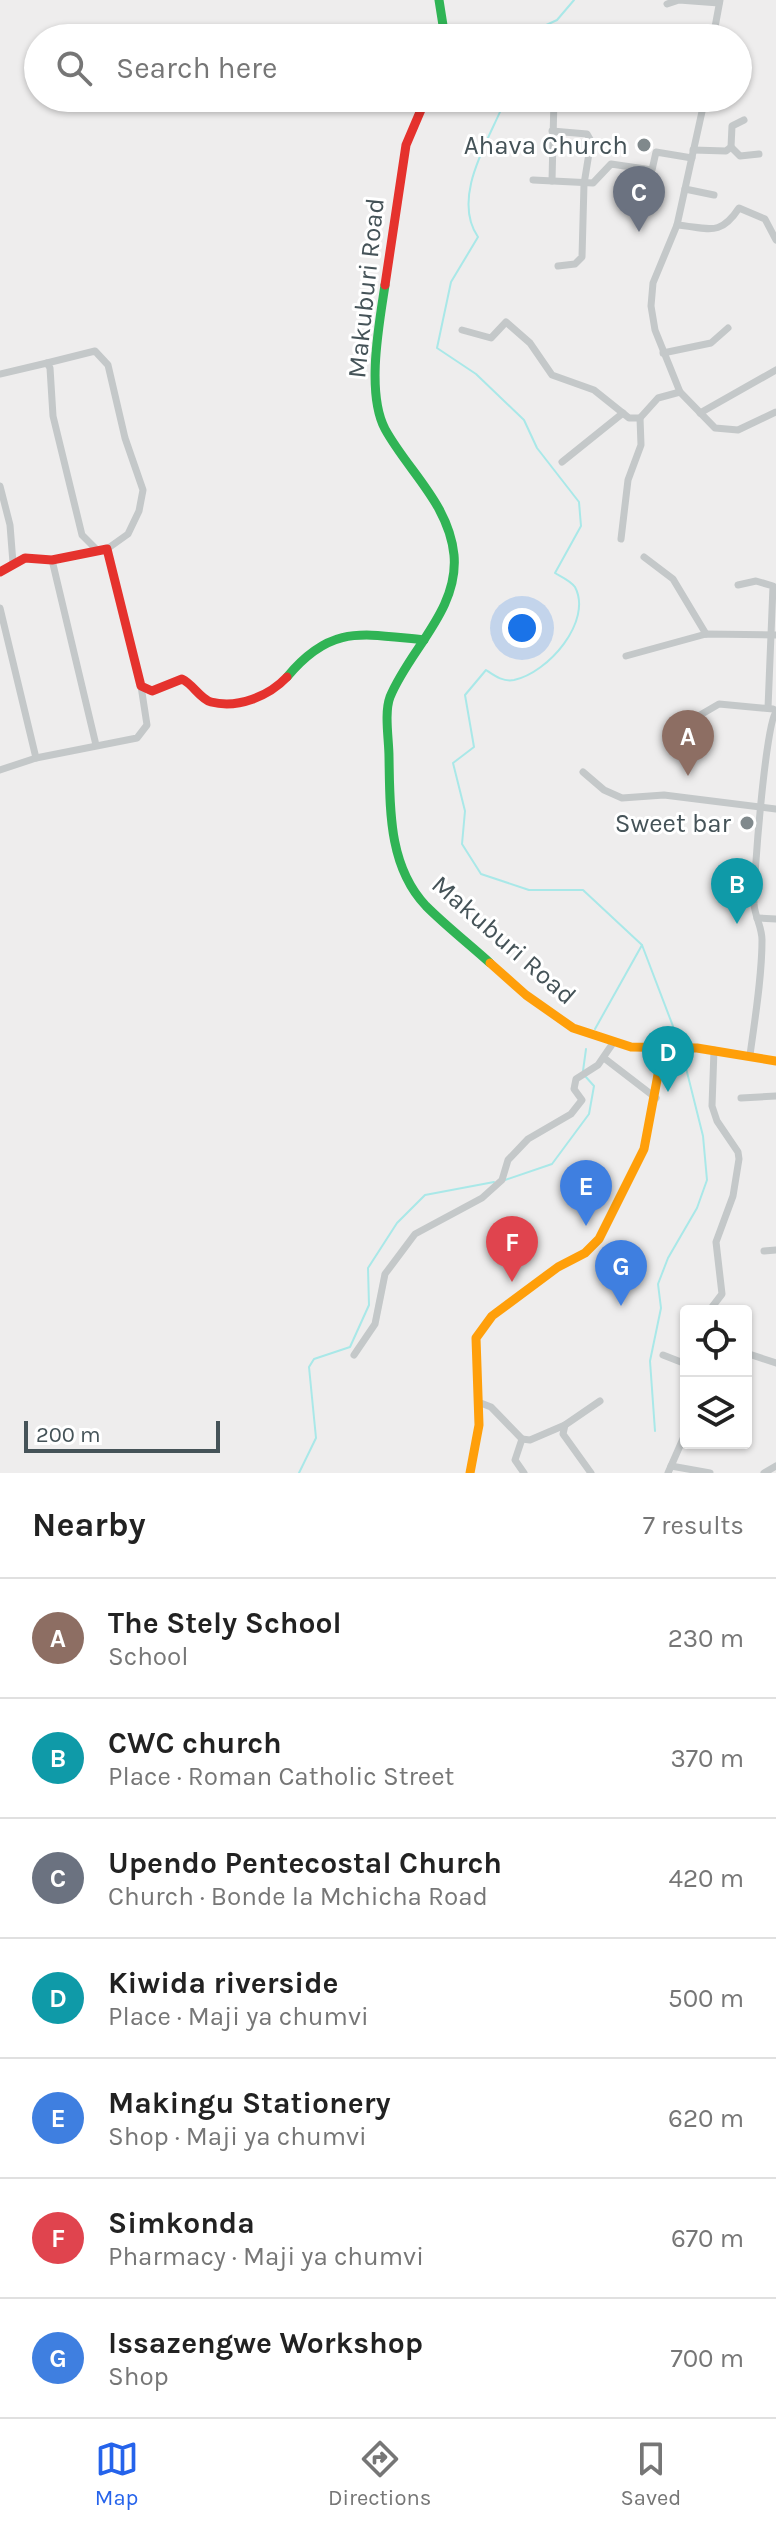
<!DOCTYPE html>
<meta charset="utf-8">
<style>
body{margin:0;font-family:Karla,sans-serif;background:#f6f6f6;color:#222}
.controls{position:absolute;right:24px;bottom:24px;display:grid;overflow:hidden;border-radius:8px;box-shadow:0 2px 6px #0004}
.controls button{width:72px;height:72px;display:grid;place-items:center;padding:0;border:0;border-bottom:2px solid #e0e0e0;background:#fff;color:#222;font:40px sans-serif}
.scale{position:absolute;left:24px;bottom:20px;width:196px;box-sizing:border-box;padding-left:8px;border:4px solid #455358;border-top:0;font-size:22px;line-height:28px;white-space:nowrap;color:#455358;-webkit-text-stroke:6px #fff;paint-order:stroke}
.you{position:absolute;left:522px;top:628px;width:28px;height:28px;margin:-20px;border:6px solid #fff;border-radius:50%;background:#1a73e8;box-shadow:0 0 0 12px #1a73e833}
.badge{display:grid;place-items:center;width:52px;height:52px;border-radius:50%;background:#2563eb;color:#fff;font-size:26px;font-weight:700}
.pin{position:absolute;translate:-50% -66px;filter:drop-shadow(0 2px 4px #0008)}
.pin::after{content:'';position:absolute;top:42px;width:28px;height:24px;background:inherit;clip-path:polygon(0 0,100% 0,50% 100%)}
.list{margin:0;padding:0;list-style:none}
h2{display:flex;justify-content:space-between;align-items:center;height:104px;margin:0;padding:0 32px;font-size:34px}
h2 small{font-size:26px;font-weight:400;color:#767676}
.list li{display:grid;grid-template-columns:52px 1fr auto;gap:24px;align-items:center;box-sizing:border-box;height:120px;padding:0 32px;border-top:2px solid #e0e0e0}
.list b{display:block;font-size:30px;white-space:nowrap}
.list p{margin:0;font-size:26px;white-space:nowrap;color:#767676}
.list em{font-size:26px;font-style:normal;color:#767676}
.icon{flex:none;width:44px;height:44px;fill:none;stroke:currentColor;stroke-width:2;stroke-linecap:round;stroke-linejoin:round}
.map{position:relative;flex:none;width:776px;height:1473px;overflow:hidden}
.search{position:absolute;background:#fff;box-shadow:0 2px 6px #0004;left:24px;right:24px;top:24px;height:88px;display:flex;align-items:center;gap:20px;box-sizing:border-box;padding:0 28px;border-radius:44px;color:#767676;font-size:30px}
.sheet{height:944px;background:#fff}
nav{display:flex;justify-content:space-around;align-items:center;box-sizing:border-box;height:112px;border-top:2px solid #e0e0e0;background:#fff;font-size:22px;color:#767676}
nav a{display:grid;justify-items:center;gap:4px}
nav .on{color:#2563eb}
.map>svg:first-child{display:block}
</style>
<div class="map">
<svg width="776" height="1473" viewBox="0 0 776 1473">
<rect width="100%" height="100%" fill="#eeeded"/>
<g fill="none" stroke-linecap="round" stroke-linejoin="round">
<g stroke="#a9e8e8" stroke-width="2">
<path d="M528,38L529,33L557,20L574,0"/>
<path d="M506,98C491,137 450,196 478,237L451,282L437,348L476,374L524,420L537,448L579,502L581,526L555,573C562,577 571,581 575,587C593,621 548,673 514,680C503,682 495,676 486,670L465,695L474,747L453,763L465,811L462,844L481,874L529,890H583L642,945L679,1042"/>
<path d="M595,1029L642,945"/>
<path d="M583,1071L586,1049"/>
<path d="M505,1180L552,1164L589,1114L594,1086L585,1076"/>
<path d="M655,1431L650,1361L661,1308L658,1284L668,1258L697,1208L707,1180L703,1136L682,1052"/>
<path d="M299,1473L316,1438L309,1367L314,1359L350,1347L369,1305L368,1268L397,1223L425,1195L494,1182"/>
</g>
<g stroke="#c4c8c9" stroke-width="7">
<path d="M667,4L679,0L719,3"/>
<path d="M713,38L720,0"/>
<path d="M705,98L677,225L653,283L651,306L655,330L680,392L715,428L738,430L776,412"/>
<path d="M552,131L587,134L591,141L584,184L582,257L575,264L558,266"/>
<path d="M731,147L740,156L759,154"/>
<path d="M693,150L726,151L731,147L732,126L744,120"/>
<path d="M533,180L593,183L611,164L652,170L656,152L692,158"/>
<path d="M552,181L554,98"/>
<path d="M685,189L714,195"/>
<path d="M677,225C709,228 720,237 739,208L765,219L776,240"/>
<path d="M462,330L491,338L506,322L530,343L552,375L594,390L629,418H640L658,398L680,392"/>
<path d="M663,353L711,343L728,328"/>
<path d="M47,363L95,351L108,365L125,438L143,490L139,511L128,534L107,549"/>
<path d="M0,374L47,363L50,368L53,416L82,535L96,549"/>
<path d="M700,413L776,370"/>
<path d="M562,462L623,413"/>
<path d="M0,486L10,525L13,563"/>
<path d="M621,539L628,480L641,445L640,418"/>
<path d="M644,557L673,579L706,634"/>
<path d="M52,560L96,745"/>
<path d="M738,585L756,581L773,586L768,708"/>
<path d="M0,608L36,758"/>
<path d="M626,656L706,634L776,635"/>
<path d="M695,718L719,704L773,709"/>
<path d="M0,770L36,758L137,738L147,725L141,686"/>
<path d="M583,772L604,790L622,798L664,795L776,809"/>
<path d="M757,918L776,919"/>
<path d="M750,1055C755,1018 762,977 762,940C762,927 755,917 754,904C753,882 766,721 776,712"/>
<path d="M604,1058L656,1098"/>
<path d="M741,1098L776,1096"/>
<path d="M764,1251L776,1250"/>
<path d="M709,1311L722,1294L716,1242L733,1196L739,1159L738,1152L717,1121L712,1106L714,1050"/>
<path d="M746,1353L776,1363"/>
<path d="M354,1355L375,1324L385,1274L415,1234L482,1198L502,1180L508,1160L528,1139L571,1114L582,1100L574,1089L576,1079L598,1065L613,1043"/>
<path d="M663,1355L686,1364"/>
<path d="M478,1402L491,1407L522,1439L515,1460L524,1473"/>
<path d="M522,1439L530,1440L565,1425"/>
<path d="M671,1466L710,1473"/>
<path d="M591,1473L563,1434L565,1425L600,1401"/>
<path d="M668,1473L686,1432"/>
<path d="M764,1473L776,1466"/>
</g>
<g stroke="#30b455" stroke-width="9">
<path d="M439,0L445,38"/>
<path d="M385,285C379,325 366,393 385,429C408,471 449,504 454,555C459,610 409,650 390,697C384,713 389,740 389,757C390,808 388,866 426,906C446,926 469,944 490,963"/>
<path d="M287,677C331,624 362,634 424,640"/>
</g>
<g stroke="#ff9f0a" stroke-width="9">
<path d="M490,963L526,995L573,1028L631,1047L697,1048L776,1061"/>
<path d="M470,1473L479,1425L476,1338L492,1316L558,1267L585,1253L599,1239L644,1149L663,1048"/>
</g>
<g stroke="#e5322d" stroke-width="9">
<path d="M385,285L406,145L426,98"/>
<path d="M0,572L25,558L52,560L107,549L141,686L152,691L182,679C193,684 200,699 211,702C238,709 269,696 287,677"/>
</g>
</g>
<g fill="#80898c" stroke="#fff" stroke-width="3">
<circle cx="644" cy="145" r="8"/>
<circle cx="747" cy="823" r="8"/>
</g>
<g text-anchor="middle" dominant-baseline="central" stroke-width="6" stroke-linejoin="round" paint-order="stroke">
<g font-size="26" fill="#455358" stroke="#fff" text-anchor="end">
<text x="628" y="145">Ahava Church</text>
<text x="731" y="823">Sweet bar</text>
</g>
<g font-size="26" fill="#455358" stroke="#fff">
<text transform="translate(366 288) rotate(-84)">Makuburi Road</text>
<text transform="translate(504 940) rotate(41)">Makuburi Road</text>
</g>
</g>
</svg>
<div class="controls">
<button><svg class="icon" aria-label="locate" viewBox="0 0 24 24"><circle cx="12" cy="12" r="6"/><path d="M12 2v4M12 18v4M2 12h4M18 12h4"/></svg></button>
<button><svg class="icon" aria-label="layers" viewBox="0 0 24 24"><path d="M12 4l9 5-9 5-9-5zM3 14l9 5 9-5"/></svg></button>
</div>
<div class="scale">200 m</div>
<div class="you"></div>
<div class="pin badge" style="left:688px;top:776px;background:#8d6e63">A</div>
<div class="pin badge" style="left:737px;top:924px;background:#0f9aa8">B</div>
<div class="pin badge" style="left:639px;top:232px;background:#6b7280">C</div>
<div class="pin badge" style="left:668px;top:1092px;background:#0f9aa8">D</div>
<div class="pin badge" style="left:586px;top:1226px;background:#3f7fe0">E</div>
<div class="pin badge" style="left:512px;top:1282px;background:#e0444e">F</div>
<div class="pin badge" style="left:621px;top:1306px;background:#3f7fe0">G</div>
<div class="search"><svg class="icon" aria-label="search" viewBox="0 0 24 24"><circle cx="10" cy="10" r="6"/><path d="M15 15l6 6"/></svg>Search here</div>
</div>
<section class="sheet">
<h2>Nearby<small>7 results</small></h2>
<ul class="list">
<li><span class="badge" style="background:#8d6e63">A</span><div><b>The Stely School</b><p>School</p></div><em>230 m</em></li>
<li><span class="badge" style="background:#0f9aa8">B</span><div><b>CWC church</b><p>Place · Roman Catholic Street</p></div><em>370 m</em></li>
<li><span class="badge" style="background:#6b7280">C</span><div><b>Upendo Pentecostal Church</b><p>Church · Bonde la Mchicha Road</p></div><em>420 m</em></li>
<li><span class="badge" style="background:#0f9aa8">D</span><div><b>Kiwida riverside</b><p>Place · Maji ya chumvi</p></div><em>500 m</em></li>
<li><span class="badge" style="background:#3f7fe0">E</span><div><b>Makingu Stationery</b><p>Shop · Maji ya chumvi</p></div><em>620 m</em></li>
<li><span class="badge" style="background:#e0444e">F</span><div><b>Simkonda</b><p>Pharmacy · Maji ya chumvi</p></div><em>670 m</em></li>
<li><span class="badge" style="background:#3f7fe0">G</span><div><b>Issazengwe Workshop</b><p>Shop</p></div><em>700 m</em></li>
</ul>
</section>
<nav>
<a class="on"><svg class="icon" aria-label="map" viewBox="0 0 24 24"><path d="M3 6l6-2 6 2 6-2v14l-6 2-6-2-6 2zM9 4v14M15 6v14"/></svg>Map</a>
<a><svg class="icon" aria-label="directions" viewBox="0 0 24 24"><path d="M12 3l9 9-9 9-9-9zM9 14v-3h6M13 9l2 2-2 2"/></svg>Directions</a>
<a><svg class="icon" aria-label="saved" viewBox="0 0 24 24"><path d="M7 4h10v16l-5-4-5 4z"/></svg>Saved</a>
</nav>
